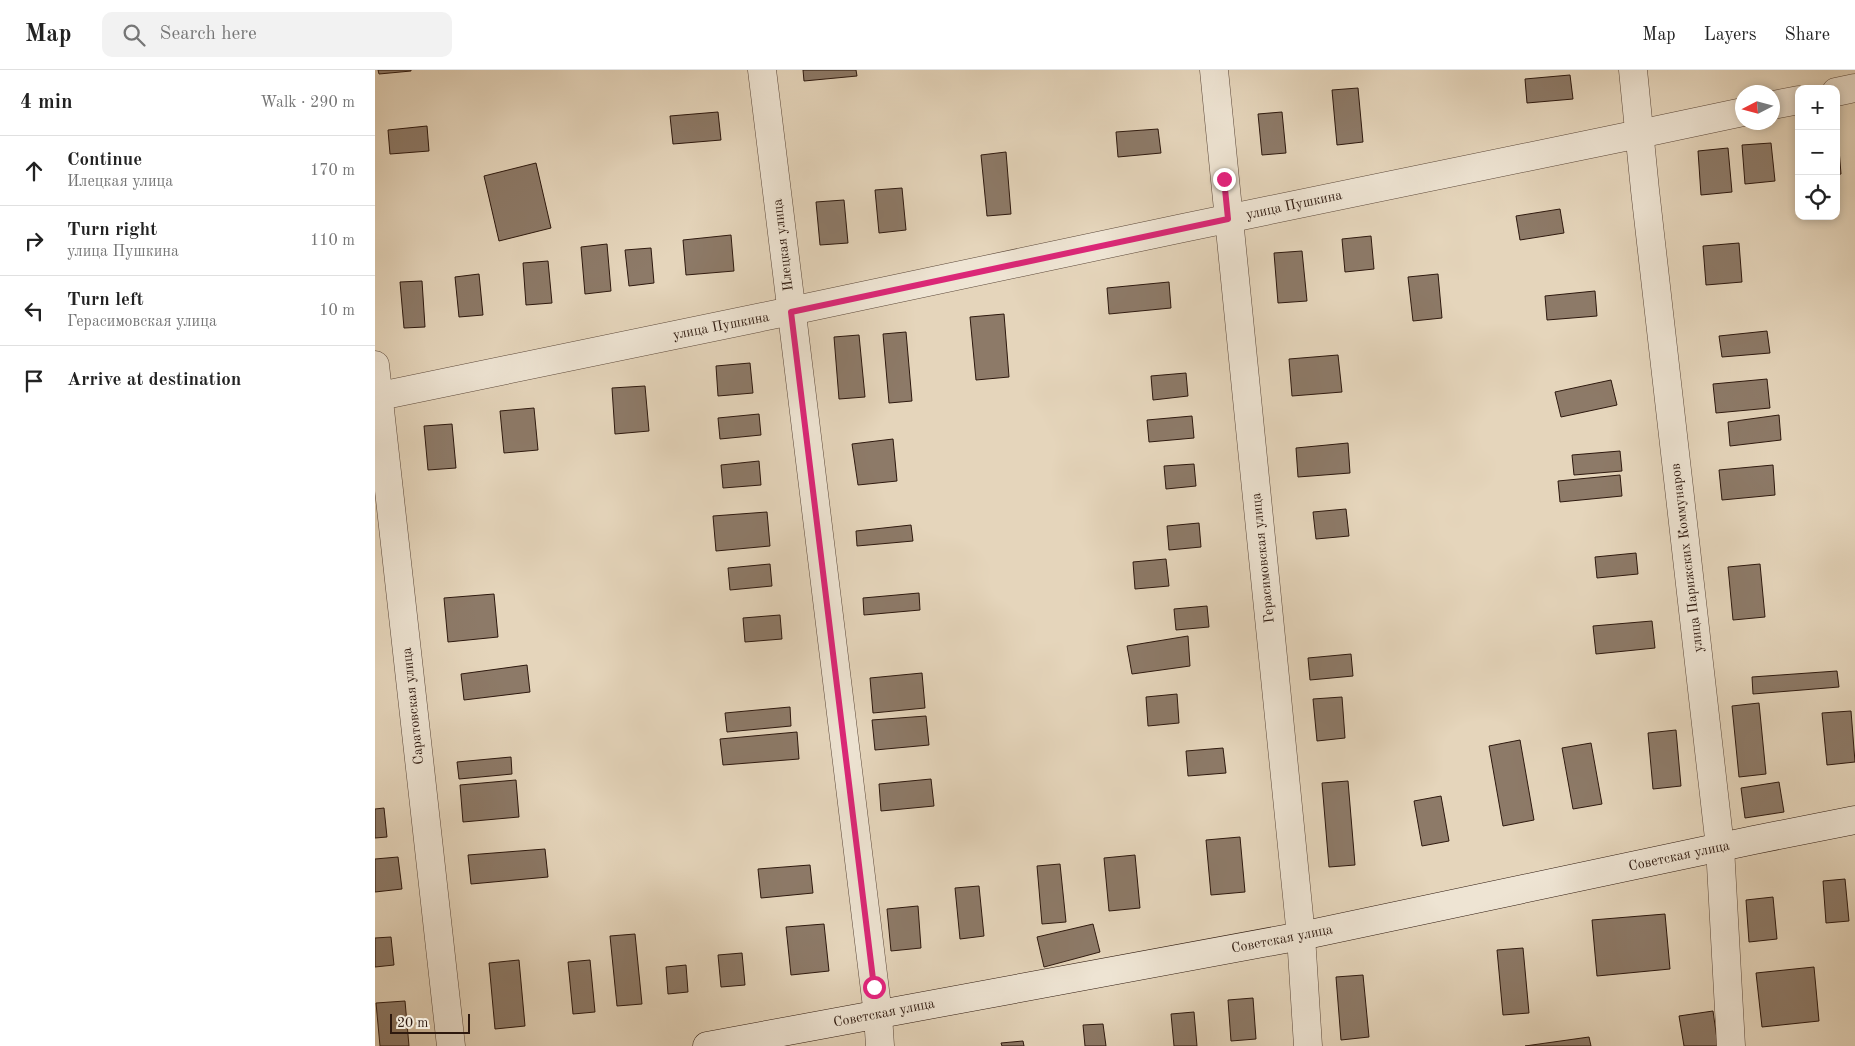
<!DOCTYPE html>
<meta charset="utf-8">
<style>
body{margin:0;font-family:"Old Standard TT",serif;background:#f2f2f2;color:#222}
.controls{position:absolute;right:15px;top:15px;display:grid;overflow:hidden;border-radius:10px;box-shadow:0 2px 8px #0003}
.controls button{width:45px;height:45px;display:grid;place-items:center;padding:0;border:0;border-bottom:1px solid #e0e0e0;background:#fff;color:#222;font:25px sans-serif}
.compass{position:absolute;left:1360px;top:15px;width:45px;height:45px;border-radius:50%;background:#fff;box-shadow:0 2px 8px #0003;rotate:264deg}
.scale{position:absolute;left:15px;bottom:12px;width:80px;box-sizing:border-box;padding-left:5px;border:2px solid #2d180e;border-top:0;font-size:14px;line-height:18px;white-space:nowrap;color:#2d180e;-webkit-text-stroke:4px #eee4d3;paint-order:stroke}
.stop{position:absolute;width:15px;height:15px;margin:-11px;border:4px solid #db2777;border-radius:50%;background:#fff}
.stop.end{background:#db2777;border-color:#fff;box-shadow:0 1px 5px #0008}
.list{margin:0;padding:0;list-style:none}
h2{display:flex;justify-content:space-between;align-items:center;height:65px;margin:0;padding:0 20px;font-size:21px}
h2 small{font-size:16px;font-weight:400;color:#767676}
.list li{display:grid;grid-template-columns:32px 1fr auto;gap:15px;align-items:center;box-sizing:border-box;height:70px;padding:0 20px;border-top:1px solid #e0e0e0}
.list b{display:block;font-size:19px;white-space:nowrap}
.list p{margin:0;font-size:16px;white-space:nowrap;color:#767676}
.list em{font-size:16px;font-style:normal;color:#767676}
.icon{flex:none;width:28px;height:28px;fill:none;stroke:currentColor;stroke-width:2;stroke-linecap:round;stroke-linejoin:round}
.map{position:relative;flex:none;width:1480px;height:976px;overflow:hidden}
header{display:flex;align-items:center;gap:30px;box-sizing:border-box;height:70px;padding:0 25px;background:#fff;border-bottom:1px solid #e0e0e0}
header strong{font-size:24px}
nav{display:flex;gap:28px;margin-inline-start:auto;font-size:18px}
.search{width:350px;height:45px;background:#f2f2f2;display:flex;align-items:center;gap:12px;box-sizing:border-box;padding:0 18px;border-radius:10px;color:#767676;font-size:19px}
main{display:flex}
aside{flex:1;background:#fff}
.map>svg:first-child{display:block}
</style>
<header>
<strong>Map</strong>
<div class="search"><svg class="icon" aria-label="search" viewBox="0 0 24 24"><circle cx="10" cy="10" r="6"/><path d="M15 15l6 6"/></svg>Search here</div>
<nav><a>Map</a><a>Layers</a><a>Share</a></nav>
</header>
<main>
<aside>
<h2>4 min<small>Walk · 290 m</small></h2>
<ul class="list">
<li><svg class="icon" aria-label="ahead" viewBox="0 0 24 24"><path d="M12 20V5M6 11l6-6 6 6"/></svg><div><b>Continue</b><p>Илецкая улица</p></div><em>170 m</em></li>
<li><svg class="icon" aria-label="right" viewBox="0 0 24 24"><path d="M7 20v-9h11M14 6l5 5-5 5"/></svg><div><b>Turn right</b><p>улица Пушкина</p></div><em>110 m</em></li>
<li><svg class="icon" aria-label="left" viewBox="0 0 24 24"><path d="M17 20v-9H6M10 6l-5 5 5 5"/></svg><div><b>Turn left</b><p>Герасимовская улица</p></div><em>10 m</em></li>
<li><svg class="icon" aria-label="arrive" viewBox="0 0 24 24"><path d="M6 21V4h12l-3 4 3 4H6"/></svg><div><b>Arrive at destination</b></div></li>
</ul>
</aside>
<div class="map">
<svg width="1480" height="976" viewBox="0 0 1480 976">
<rect width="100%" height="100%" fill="#e5d5bb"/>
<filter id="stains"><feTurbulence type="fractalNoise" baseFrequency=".004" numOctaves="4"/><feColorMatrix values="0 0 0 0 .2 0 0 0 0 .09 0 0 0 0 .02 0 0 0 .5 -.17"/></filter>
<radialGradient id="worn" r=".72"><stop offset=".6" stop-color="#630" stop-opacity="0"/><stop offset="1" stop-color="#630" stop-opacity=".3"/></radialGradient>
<g fill="#8d7a68" stroke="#2d180e">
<path d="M3,0H36V1L4,4Z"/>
<path d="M428,0H481L482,6L429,11Z"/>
<path d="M1195,5L1198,29L1152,33L1150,9Z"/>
<path d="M983,18L988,72L962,75L957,20Z"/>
<path d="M343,42L346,70L298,74L295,46Z"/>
<path d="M907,42L911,83L887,85L883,44Z"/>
<path d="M52,56L54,81L15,84L13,60Z"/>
<path d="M783,59L786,83L743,87L741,62Z"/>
<path d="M1463,67L1466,104L1461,105V68Z"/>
<path d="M1396,73L1400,111L1370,114L1367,75Z"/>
<path d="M1353,78L1357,122L1326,125L1323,81Z"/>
<path d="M631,82L636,144L612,146L606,85Z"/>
<path d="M161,93L176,158L124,171L109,106Z"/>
<path d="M527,118L531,160L504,163L500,120Z"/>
<path d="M469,130L473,173L445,175L441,132Z"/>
<path d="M1185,139L1189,163L1145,170L1141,146Z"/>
<path d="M356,165L359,201L311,205L308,170Z"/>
<path d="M996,166L999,199L970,202L967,169Z"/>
<path d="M1364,173L1367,212L1331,215L1328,176Z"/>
<path d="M232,174L236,221L210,224L206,177Z"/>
<path d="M276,178L279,213L254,216L250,180Z"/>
<path d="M927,181L932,231L903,233L899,183Z"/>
<path d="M173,191L177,233L151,235L148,193Z"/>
<path d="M104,204L108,245L84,247L80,207Z"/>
<path d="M1063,204L1067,248L1038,251L1033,207Z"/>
<path d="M47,211L50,257L29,258L25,212Z"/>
<path d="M794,212L796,238L734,244L732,218Z"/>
<path d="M1220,221L1222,246L1172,250L1170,226Z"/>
<path d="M629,244L634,307L601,310L595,247Z"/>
<path d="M1392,261L1395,283L1347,287L1344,266Z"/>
<path d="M531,262L537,331L514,333L508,264Z"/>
<path d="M484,265L490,327L464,329L459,267Z"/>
<path d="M963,285L967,322L917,326L914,289Z"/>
<path d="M375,293L378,323L343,326L341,296Z"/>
<path d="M811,303L813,326L778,330L776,306Z"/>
<path d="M1392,309L1395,338L1341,343L1338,314Z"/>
<path d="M1236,310L1242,335L1186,347L1180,322Z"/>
<path d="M270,316L274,361L240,364L237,318Z"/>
<path d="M159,338L163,380L129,383L125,341Z"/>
<path d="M384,344L386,365L345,369L343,348Z"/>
<path d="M1404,345L1406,370L1355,376L1353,352Z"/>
<path d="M817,346L819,368L774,372L772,350Z"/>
<path d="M77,354L81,398L53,400L49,356Z"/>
<path d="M518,369L522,411L483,415L477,374Z"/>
<path d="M973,373L975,403L923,407L921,378Z"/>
<path d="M1245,381L1247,401L1199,405L1197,385Z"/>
<path d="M384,391L386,415L348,418L346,395Z"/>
<path d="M819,394L821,416L791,419L789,396Z"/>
<path d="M1398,395L1400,425L1347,430L1344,400Z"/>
<path d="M1245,405L1247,426L1185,432L1183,411Z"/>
<path d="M971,439L974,466L941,469L938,442Z"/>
<path d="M392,442L395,476L341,481L338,446Z"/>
<path d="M824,453L826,477L794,480L792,456Z"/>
<path d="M536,455L538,471L482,476L481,461Z"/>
<path d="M1261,483L1263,504L1222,508L1220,487Z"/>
<path d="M791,489L794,516L760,519L758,492Z"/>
<path d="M395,494L397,516L355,520L353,498Z"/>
<path d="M1385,494L1390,547L1358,550L1353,497Z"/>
<path d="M544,523L545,540L489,545L488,528Z"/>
<path d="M119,524L123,567L73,572L69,528Z"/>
<path d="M832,536L834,557L801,560L799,539Z"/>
<path d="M405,545L407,569L370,572L368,548Z"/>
<path d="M1277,551L1280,578L1221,584L1218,556Z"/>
<path d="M813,566L815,596L757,604L752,576Z"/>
<path d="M976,584L978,606L935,610L933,588Z"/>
<path d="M152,595L155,622L89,630L86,604Z"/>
<path d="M1462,601L1464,617L1378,624L1377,607Z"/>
<path d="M547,603L550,638L498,643L495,608Z"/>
<path d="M802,624L804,653L773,656L771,627Z"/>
<path d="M967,627L970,668L942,671L938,629Z"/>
<path d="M1384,633L1391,704L1364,707L1357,636Z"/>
<path d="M415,637L416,656L352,662L350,643Z"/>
<path d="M1476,641L1480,692L1452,695L1447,643Z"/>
<path d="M551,646L554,675L500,680L497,650Z"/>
<path d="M1301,660L1306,716L1278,719L1273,663Z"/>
<path d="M422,662L424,689L348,695L345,669Z"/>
<path d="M1145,670L1159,750L1128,756L1114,676Z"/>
<path d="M1216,673L1227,734L1198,739L1187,678Z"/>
<path d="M848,678L851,703L813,706L811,681Z"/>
<path d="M136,687L137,704L84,709L82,692Z"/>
<path d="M556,709L559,736L506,741L504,714Z"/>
<path d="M141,710L144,747L88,752L85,715Z"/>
<path d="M973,711L980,795L954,797L947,713Z"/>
<path d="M1404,712L1409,742L1370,748L1366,718Z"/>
<path d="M1066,726L1074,771L1047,776L1039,731Z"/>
<path d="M9,738L12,767L0,768V739Z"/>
<path d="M865,767L870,822L836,825L831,770Z"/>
<path d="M170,779L173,807L96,814L93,785Z"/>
<path d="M760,785L765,838L734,841L729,788Z"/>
<path d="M23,787L27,819L0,822V789Z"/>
<path d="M685,794L691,852L667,854L662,796Z"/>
<path d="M435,795L438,823L386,828L383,799Z"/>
<path d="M1470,809L1474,851L1451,853L1448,811Z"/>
<path d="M604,816L609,866L585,869L580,818Z"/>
<path d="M1398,827L1402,869L1374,872L1371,830Z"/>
<path d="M543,836L546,878L516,881L512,839Z"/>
<path d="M1290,844L1295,899L1222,906L1217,850Z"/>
<path d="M449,854L454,901L416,905L411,857Z"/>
<path d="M718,854L725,882L669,897L662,867Z"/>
<path d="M260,864L267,934L242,936L235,866Z"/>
<path d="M16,867L19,895L0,897V868Z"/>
<path d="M1148,878L1154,943L1128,945L1122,880Z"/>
<path d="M367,883L370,915L346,917L343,885Z"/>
<path d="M144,890L150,956L120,959L114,893Z"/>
<path d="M215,890L220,942L198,944L193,892Z"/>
<path d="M311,895L313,922L293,924L291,897Z"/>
<path d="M1439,897L1444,951L1387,957L1381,903Z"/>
<path d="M988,905L994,967L966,970L961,907Z"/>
<path d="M878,928L881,969L856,971L853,930Z"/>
<path d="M30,931L34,976H5L1,933Z"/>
<path d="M1338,941L1343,976H1309L1304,946Z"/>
<path d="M819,942L822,976H799L796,944Z"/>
<path d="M728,954L731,976H710L708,955Z"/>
<path d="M1214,967L1216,976H1150Z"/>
<path d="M648,971L649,976H627L626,973Z"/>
</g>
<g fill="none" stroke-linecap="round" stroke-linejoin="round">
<g stroke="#5b4739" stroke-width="29">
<g id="street">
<path d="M387,0L503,945L505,976"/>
<path d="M839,0L926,866L933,976"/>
<path d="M1258,0L1270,120L1345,777L1356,976"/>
<path d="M1461,22L1480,18"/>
<path d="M1398,35L1424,30"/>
<path d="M0,295L76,976"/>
<path d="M0,327L416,241L808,158L1264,64L1368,42"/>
</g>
</g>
<g stroke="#2d180e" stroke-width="29">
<path id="secondary" d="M332,976L926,866L1379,770L1480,750"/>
</g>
<use href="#street" stroke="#eee4d3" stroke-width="28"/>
<use href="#secondary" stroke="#eee4d3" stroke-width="28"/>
</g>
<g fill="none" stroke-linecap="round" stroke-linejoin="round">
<path stroke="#db2777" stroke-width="6" d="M499,917L416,242L853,149L849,109"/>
</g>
<g text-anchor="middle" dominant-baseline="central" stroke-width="4" stroke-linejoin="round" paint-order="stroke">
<g font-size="14" fill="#2d180e" stroke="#eee4d3">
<text transform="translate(919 135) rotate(-12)">улица Пушкина</text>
<text transform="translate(408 175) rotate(-97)">Илецкая улица</text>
<text transform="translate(346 256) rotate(-11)">улица Пушкина</text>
<text transform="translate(888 488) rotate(-96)">Герасимовская улица</text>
<text transform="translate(1312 488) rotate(-97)">улица Парижских Коммунаров</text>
<text transform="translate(38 636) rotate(-96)">Саратовская улица</text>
<text transform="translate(1304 786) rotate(-12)">Советская улица</text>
<text transform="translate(907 869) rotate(-11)">Советская улица</text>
<text transform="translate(509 943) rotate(-11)">Советская улица</text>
</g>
</g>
<rect width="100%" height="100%" filter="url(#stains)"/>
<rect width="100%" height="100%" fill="url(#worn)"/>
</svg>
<div class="controls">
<button>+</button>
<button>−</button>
<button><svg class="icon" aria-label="locate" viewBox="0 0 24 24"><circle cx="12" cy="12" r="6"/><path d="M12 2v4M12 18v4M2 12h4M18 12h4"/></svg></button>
</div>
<svg class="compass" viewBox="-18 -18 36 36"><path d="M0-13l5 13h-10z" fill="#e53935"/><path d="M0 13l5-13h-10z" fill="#767676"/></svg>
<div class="scale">20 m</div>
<div class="stop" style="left:499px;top:917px"></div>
<div class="stop end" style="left:849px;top:109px"></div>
</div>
</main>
